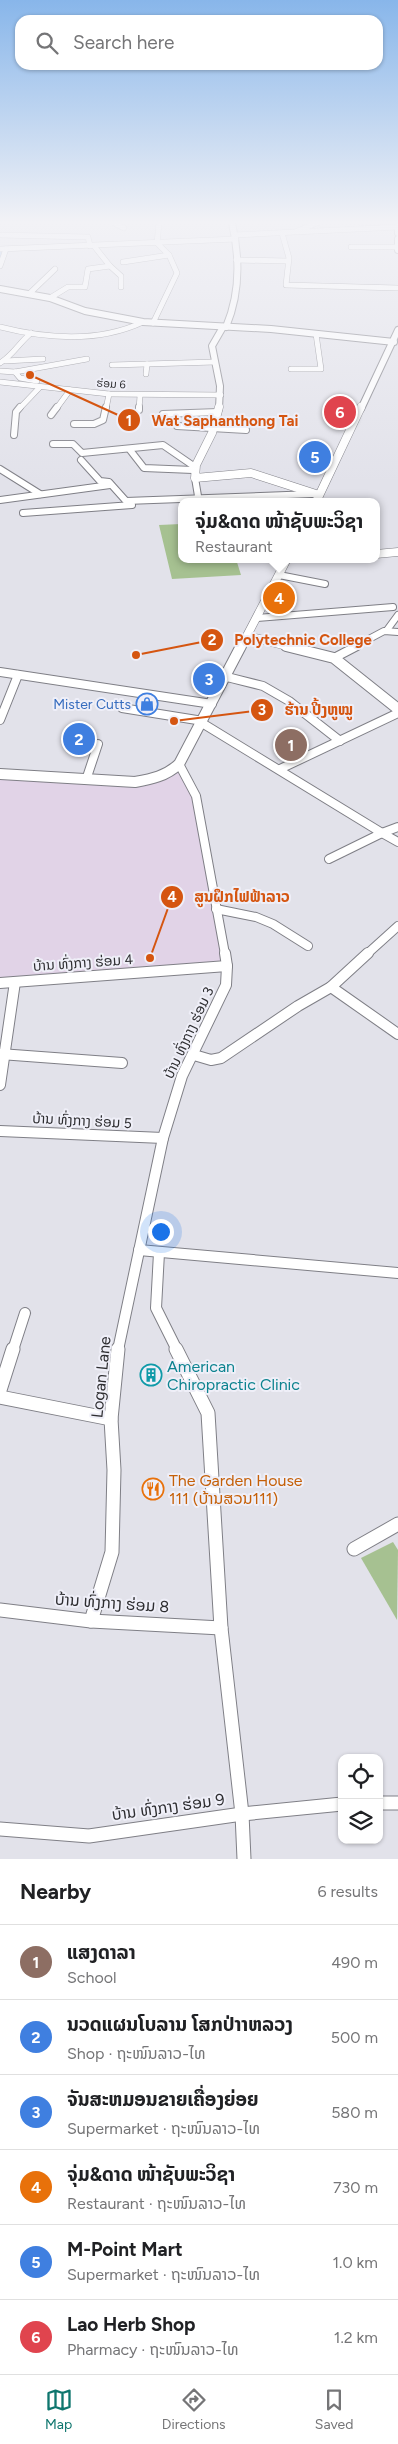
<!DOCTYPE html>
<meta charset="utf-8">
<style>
body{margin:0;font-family:Figtree,"Noto Sans Lao",sans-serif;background:#f6f6f6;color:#202124}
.controls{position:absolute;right:15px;bottom:15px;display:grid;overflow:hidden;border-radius:10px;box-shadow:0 1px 4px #0004}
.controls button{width:45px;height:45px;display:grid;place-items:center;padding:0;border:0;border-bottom:1px solid #e0e0e0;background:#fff;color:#202124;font:25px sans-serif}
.you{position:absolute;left:160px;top:1231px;width:18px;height:18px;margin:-12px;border:4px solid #fff;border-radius:50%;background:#1a73e8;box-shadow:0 0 0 8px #1a73e833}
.badge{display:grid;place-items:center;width:32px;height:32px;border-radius:50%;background:#0f766e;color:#fff;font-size:16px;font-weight:700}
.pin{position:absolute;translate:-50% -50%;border:2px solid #fff;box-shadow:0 1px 5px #0006}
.popup{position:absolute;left:178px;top:498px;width:202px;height:65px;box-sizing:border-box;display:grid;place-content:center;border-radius:10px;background:#fff;filter:drop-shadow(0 1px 4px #0005);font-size:16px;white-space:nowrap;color:#757577}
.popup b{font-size:19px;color:#202124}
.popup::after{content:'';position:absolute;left:50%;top:100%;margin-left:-10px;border:10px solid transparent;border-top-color:#fff}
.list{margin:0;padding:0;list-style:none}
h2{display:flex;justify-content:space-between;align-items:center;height:65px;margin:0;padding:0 20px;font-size:21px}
h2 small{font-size:16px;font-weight:400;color:#757577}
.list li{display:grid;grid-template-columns:32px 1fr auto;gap:15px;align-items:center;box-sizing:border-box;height:75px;padding:0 20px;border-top:1px solid #e0e0e0}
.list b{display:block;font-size:19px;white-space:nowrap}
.list p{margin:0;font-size:16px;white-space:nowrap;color:#757577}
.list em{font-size:16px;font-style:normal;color:#757577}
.icon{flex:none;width:28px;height:28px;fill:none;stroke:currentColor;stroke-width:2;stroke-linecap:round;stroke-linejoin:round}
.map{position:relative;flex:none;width:398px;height:1859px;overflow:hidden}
.search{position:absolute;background:#fff;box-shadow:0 1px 4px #0004;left:15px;right:15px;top:15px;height:55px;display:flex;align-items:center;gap:12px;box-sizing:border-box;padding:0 18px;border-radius:15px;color:#757577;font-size:19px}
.sheet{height:515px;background:#fff}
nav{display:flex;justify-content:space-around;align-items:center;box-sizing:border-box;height:70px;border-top:1px solid #e0e0e0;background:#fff;font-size:14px;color:#757577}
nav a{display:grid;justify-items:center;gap:2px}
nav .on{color:#0f766e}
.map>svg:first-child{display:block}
</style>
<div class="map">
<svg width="398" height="1859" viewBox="0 0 398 1859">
<rect width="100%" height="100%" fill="#e2e2ea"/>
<path fill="#e1d3e7" d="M178,767L194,797L224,964L0,980V776L114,783Z"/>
<g fill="#a6c191">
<path d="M181,524L182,559H236L241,575L172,579L159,525Z"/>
<path d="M393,1542L398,1550L397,1620L361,1558Z"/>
</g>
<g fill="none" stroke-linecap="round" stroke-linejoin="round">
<path stroke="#98b9ed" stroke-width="5.5" d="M0,256L2,252"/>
<g stroke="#7f7f86" stroke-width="6">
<g id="minor-far4">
<path d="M114,223L124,228"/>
<path d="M297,231L317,223"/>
<path d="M282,233L289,258L286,285L398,288"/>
<path d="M0,235L88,237L90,246"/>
<path d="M235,235L398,227"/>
<path d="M351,247H398"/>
<path d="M0,249L236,239"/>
<path d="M236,260L287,261"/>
<path d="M123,262L169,255"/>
<path d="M0,266L6,249"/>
<path d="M110,266L121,276V287"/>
<path d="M29,294L55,269"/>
<path d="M50,298L68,287H85L88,269L110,266L94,246"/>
<path d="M153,323L177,273L169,255L157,243L159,223"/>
<path d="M0,327C47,339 98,343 143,322"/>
<path d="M5,361L43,359"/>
<path d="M0,363C13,355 19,343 31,333"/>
<path d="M112,365L215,362"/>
<path d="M291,369H321L316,334"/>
<path d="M0,371L15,372L87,359"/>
<path d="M15,372L20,378L37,381"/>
<path d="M146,374L147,364"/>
<path d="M0,382L109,394L221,395"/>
<path d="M19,409L40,387"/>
<path d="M56,409L70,390"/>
<path d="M106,409L109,394"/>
<path d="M139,409L140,396"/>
</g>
</g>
<g stroke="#7f7f86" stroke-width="8">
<g id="minor-far3">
<path d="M139,410V407"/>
<path d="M163,414L218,412"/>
<path d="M51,415L57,407"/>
<path d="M74,424H94L103,420L106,407"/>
<path d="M177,426L246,430"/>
<path d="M14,435L16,412L20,407"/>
<path d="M53,444H73L82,453L163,445L195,467"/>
<path d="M130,450L144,468L193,470"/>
<path d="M81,460L100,481L109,482L126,501L313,494"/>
<path d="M0,469L40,494"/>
<path d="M195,478L199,502"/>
<path d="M0,500L110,485"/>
<path d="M23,513L132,505"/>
<path d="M279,575L325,584"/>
<path d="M257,618L393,607"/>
<path d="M387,630L398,615"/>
<path d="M354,647L384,631L398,632"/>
</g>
</g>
<g stroke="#7f7f86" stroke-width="10">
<g id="minor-far2">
<path d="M334,658L357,646"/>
<path d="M0,672L212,704"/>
<path d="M227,677L263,686L289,701L340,741"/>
<path d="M122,708L203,721"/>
<path d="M0,720L18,675"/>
<path d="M202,723L382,833L329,859"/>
<path d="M179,764L196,796L225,954"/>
<path d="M280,769L398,713"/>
<path d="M86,780L98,744"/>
<path d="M382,833L398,842"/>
<path d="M382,833L398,827"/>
<path d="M216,909L256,917L273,924L308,946"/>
<path d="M367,954L398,926"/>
</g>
</g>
<g stroke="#7f7f86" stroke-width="12">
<g id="minor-far1">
<path d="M368,953L331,987L398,1034"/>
<path d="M0,983L227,966"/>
<path d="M0,1054L122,1063"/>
<path d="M194,1055L211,1060L221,1058L298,1006L331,987"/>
<path d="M0,1085L15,982"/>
<path d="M0,1131L163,1138"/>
<path d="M139,1250L398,1273"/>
<path d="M159,1253L156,1308L177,1350"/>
<path d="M13,1350L25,1313"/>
<path d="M118,1350L163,1138L182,1076L226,985L227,966L225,953"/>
</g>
</g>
<g stroke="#7f7f86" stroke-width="15">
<g id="minor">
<path d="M176,1349L208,1413L221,1628L242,1814L244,1859"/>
<path d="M0,1390L13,1349"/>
<path d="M0,1397L111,1419"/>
<path d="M354,1549L398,1524"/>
<path d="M0,1610L91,1621L221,1628"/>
<path d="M91,1621L112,1552L114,1470L111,1419L118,1349"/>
<path d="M379,1803H398"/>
<path d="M0,1829L89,1836L242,1814L342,1804"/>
</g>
</g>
<g stroke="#7f7f86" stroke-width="8">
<g id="tertiary-far2">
<path d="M398,223V233"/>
<path d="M398,239V250"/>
<path d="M0,289L50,298L85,311L143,322L271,329L394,342"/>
<path d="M226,327C240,294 240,258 232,223"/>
<path d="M219,409L220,386L212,346L223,327"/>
<path d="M361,409L398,330"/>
</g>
</g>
<g stroke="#7f7f86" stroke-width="9">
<g id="tertiary-far1">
<path d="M219,407L212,433L196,465L195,478L251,473L319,495"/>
<path d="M317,500L361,407"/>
<path d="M376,554L398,552"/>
<path d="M248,636L291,647"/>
<path d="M241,647L287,559"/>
</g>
</g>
<g stroke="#7f7f86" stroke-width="12">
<g id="tertiary">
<path d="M286,646L334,658L398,709"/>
<path d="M0,774L135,782C152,779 166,776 179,764L241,646"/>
</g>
</g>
<use href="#minor-far4" stroke="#fff" stroke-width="5"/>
<use href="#minor-far3" stroke="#fff" stroke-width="6"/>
<use href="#minor-far2" stroke="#fff" stroke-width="8"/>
<use href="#minor-far1" stroke="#fff" stroke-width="10"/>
<use href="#minor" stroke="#fff" stroke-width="13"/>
<use href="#tertiary-far2" stroke="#fff" stroke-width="6"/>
<use href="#tertiary-far1" stroke="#fff" stroke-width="8"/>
<use href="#tertiary" stroke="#fff" stroke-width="10"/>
</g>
<linearGradient id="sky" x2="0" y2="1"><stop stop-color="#88b6ea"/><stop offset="0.46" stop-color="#f2f2f6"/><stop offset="1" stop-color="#f2f2f6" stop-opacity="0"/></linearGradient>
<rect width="398" height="483" fill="url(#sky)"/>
<defs>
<g id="shop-ring" transform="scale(1.125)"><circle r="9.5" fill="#efeff8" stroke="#3f7fe0" stroke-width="1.5"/><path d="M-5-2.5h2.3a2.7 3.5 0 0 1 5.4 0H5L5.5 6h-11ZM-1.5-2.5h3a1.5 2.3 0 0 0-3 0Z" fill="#3f7fe0"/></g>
<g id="building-ring" transform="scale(1.125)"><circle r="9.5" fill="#efeff8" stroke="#0f9aa8" stroke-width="1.5"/><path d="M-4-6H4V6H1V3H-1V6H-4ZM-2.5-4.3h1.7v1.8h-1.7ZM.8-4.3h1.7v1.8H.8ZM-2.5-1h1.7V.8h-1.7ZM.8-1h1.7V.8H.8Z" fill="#0f9aa8"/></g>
<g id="restaurant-ring" transform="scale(1.125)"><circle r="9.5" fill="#efeff8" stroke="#e8710a" stroke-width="1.5"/><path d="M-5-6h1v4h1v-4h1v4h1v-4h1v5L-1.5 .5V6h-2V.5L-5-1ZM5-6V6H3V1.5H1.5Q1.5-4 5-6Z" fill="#e8710a"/></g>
</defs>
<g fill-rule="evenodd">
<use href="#shop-ring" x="147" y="704"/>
<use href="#building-ring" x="151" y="1375"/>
<use href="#restaurant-ring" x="153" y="1489"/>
</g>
<g text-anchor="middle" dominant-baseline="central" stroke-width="4" stroke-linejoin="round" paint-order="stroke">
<g font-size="11" fill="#2e2e31" stroke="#efeff8">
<text transform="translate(111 384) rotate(4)">ຮ່ອມ 6</text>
</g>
<g font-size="14" fill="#366cbe" stroke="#efeff8" text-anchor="end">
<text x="131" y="704">Mister Cutts</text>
</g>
<g font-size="14" fill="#2e2e31" stroke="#efeff8">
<text transform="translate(83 963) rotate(-4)">ບ້ານ ທົ່ງກາງ ຮ່ອມ 4</text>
<text transform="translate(189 1033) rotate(-65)">ບ້ານ ທົ່ງກາງ ຮ່ອມ 3</text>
<text transform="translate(82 1121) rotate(3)">ບ້ານ ທົ່ງກາງ ຮ່ອມ 5</text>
</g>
<g font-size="16" fill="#0d838f" stroke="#efeff8" text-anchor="start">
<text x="167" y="1366">American<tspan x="167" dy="18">Chiropractic Clinic</tspan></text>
</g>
<g font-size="16" fill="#2e2e31" stroke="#efeff8">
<text transform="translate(101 1377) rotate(-84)">Logan Lane</text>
<text transform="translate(112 1603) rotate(4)">ບ້ານ ທົ່ງກາງ ຮ່ອມ 8</text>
<text transform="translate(168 1807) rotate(-8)">ບ້ານ ທົ່ງກາງ ຮ່ອມ 9</text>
</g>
<g font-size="16" fill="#c56008" stroke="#efeff8" text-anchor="start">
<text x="169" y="1480">The Garden House<tspan x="169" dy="18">111 (ບ້ານສວນ111)</tspan></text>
</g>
</g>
<path fill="none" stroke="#d55510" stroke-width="2" d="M30 375L129 420M136 655L212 640M174 721L262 710M150 958L172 897"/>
<g fill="#d55510" stroke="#efeff8" stroke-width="2">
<circle cx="30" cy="375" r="5"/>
<circle cx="136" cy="655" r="5"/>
<circle cx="174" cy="721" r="5"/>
<circle cx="150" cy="958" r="5"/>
<circle cx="129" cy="420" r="12"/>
<circle cx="212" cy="640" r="12"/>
<circle cx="262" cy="710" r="12"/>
<circle cx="172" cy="897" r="12"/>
</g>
<g font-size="15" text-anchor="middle" font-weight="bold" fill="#fff">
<text x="129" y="426">1</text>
<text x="212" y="645">2</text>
<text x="262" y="715">3</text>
<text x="172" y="902">4</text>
</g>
<g font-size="15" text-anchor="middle" font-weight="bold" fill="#d55510" stroke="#efeff8" stroke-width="4" stroke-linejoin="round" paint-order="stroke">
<text x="225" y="426">Wat Saphanthong Tai</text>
<text x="303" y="645">Polytechnic College</text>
<text x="319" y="715">ຮ້ານ ປີ້ງຫູໝູ</text>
<text x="242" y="902">ສູນຝຶກໄຟຟ້າລາວ</text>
</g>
</svg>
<div class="controls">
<button><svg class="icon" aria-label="locate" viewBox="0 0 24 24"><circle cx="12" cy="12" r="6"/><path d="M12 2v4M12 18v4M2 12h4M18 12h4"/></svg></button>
<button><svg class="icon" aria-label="layers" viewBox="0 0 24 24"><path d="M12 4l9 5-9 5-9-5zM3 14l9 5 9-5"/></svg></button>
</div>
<div class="you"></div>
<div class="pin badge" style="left:291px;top:745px;background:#8d6e63">1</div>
<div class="pin badge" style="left:79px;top:739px;background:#3f7fe0">2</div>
<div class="pin badge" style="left:209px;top:679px;background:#3f7fe0">3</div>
<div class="pin badge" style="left:279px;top:598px;background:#e8710a">4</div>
<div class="popup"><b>ຈຸ່ມ&amp;ດາດ ໜ້າຊັບພະວິຊາ</b>Restaurant</div>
<div class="pin badge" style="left:315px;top:457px;background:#3f7fe0">5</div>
<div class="pin badge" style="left:340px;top:412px;background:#e0444e">6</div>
<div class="search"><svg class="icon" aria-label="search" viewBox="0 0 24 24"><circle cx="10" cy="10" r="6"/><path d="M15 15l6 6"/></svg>Search here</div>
</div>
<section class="sheet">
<h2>Nearby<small>6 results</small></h2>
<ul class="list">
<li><span class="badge" style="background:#8d6e63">1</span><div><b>ແສງດາລາ</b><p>School</p></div><em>490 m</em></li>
<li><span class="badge" style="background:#3f7fe0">2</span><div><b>ນວດແຜນໂບລານ ໂສກປ່າາຫລວງ</b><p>Shop · ຖະໜົນລາວ-ໄທ</p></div><em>500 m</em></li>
<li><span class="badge" style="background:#3f7fe0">3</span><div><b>ຈັນສະຫມອນຂາຍເຄື່ອງຍ່ອຍ</b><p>Supermarket · ຖະໜົນລາວ-ໄທ</p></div><em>580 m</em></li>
<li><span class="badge" style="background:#e8710a">4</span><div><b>ຈຸ່ມ&amp;ດາດ ໜ້າຊັບພະວິຊາ</b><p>Restaurant · ຖະໜົນລາວ-ໄທ</p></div><em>730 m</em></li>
<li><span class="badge" style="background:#3f7fe0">5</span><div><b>M-Point Mart</b><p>Supermarket · ຖະໜົນລາວ-ໄທ</p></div><em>1.0 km</em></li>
<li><span class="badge" style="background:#e0444e">6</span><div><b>Lao Herb Shop</b><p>Pharmacy · ຖະໜົນລາວ-ໄທ</p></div><em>1.2 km</em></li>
</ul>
</section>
<nav>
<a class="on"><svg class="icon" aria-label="map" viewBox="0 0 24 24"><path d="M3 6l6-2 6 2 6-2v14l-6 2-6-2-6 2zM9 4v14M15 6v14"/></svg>Map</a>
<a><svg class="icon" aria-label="directions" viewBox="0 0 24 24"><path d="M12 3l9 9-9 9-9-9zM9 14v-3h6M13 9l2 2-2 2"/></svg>Directions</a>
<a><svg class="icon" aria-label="saved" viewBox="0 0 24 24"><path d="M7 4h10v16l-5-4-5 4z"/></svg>Saved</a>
</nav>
